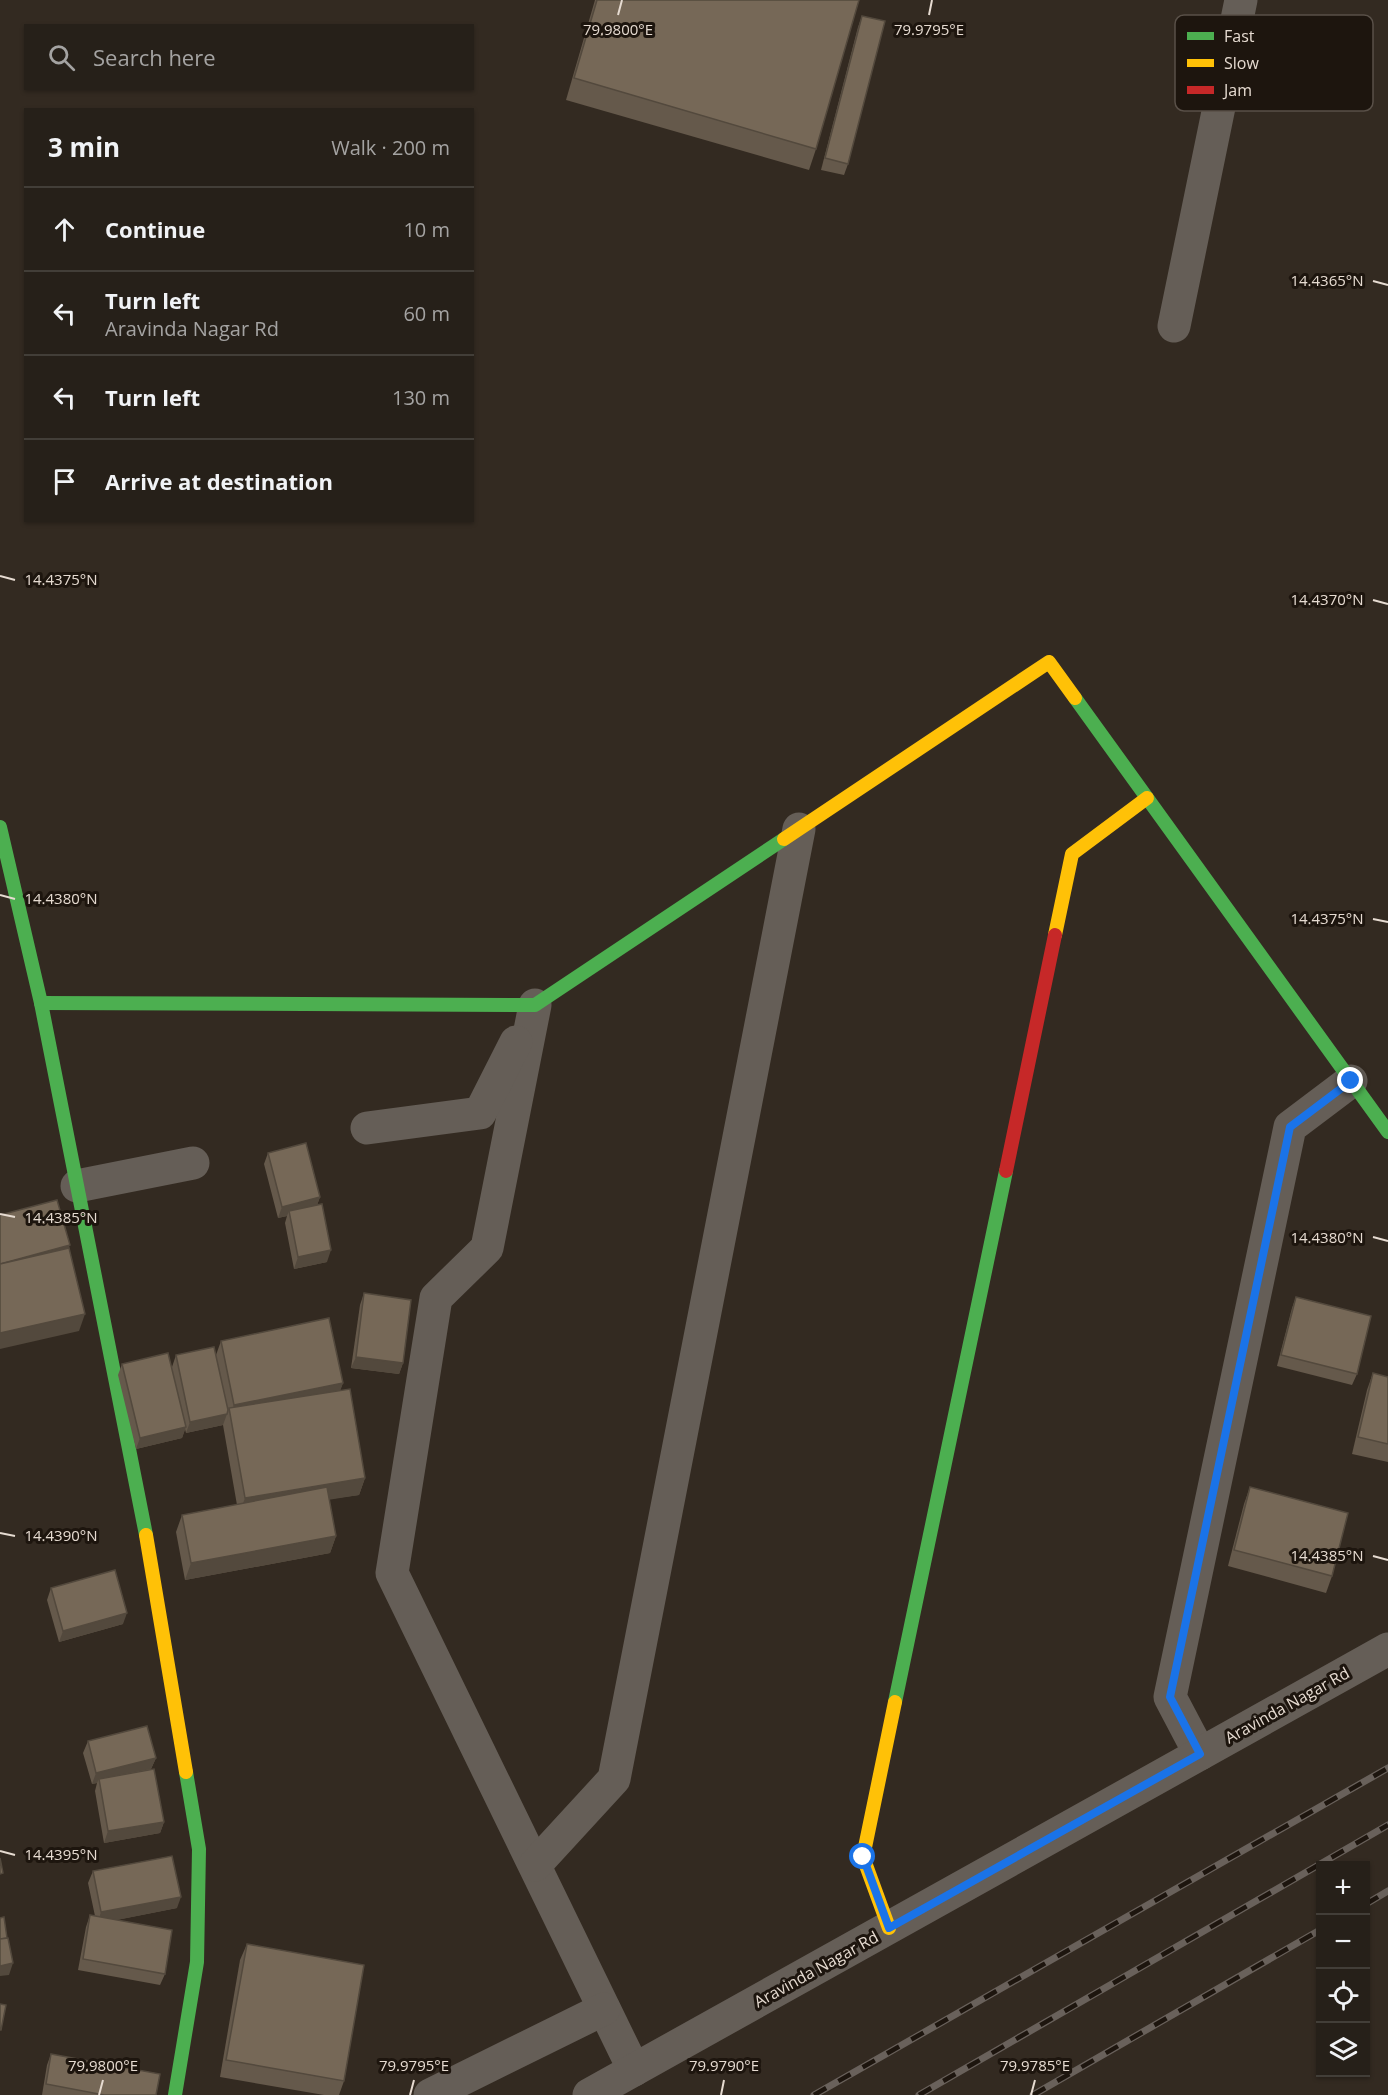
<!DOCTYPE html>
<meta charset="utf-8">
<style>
body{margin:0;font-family:"Open Sans",sans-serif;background:#322d26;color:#f1f3f6}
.controls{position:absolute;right:18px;bottom:18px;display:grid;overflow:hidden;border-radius:0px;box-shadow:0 2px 4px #0004}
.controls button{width:54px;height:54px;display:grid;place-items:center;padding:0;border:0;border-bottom:2px solid #423e38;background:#262019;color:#f1f3f6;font:30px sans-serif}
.stop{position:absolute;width:18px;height:18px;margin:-14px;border:4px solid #1a73e8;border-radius:50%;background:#fff}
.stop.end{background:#1a73e8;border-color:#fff;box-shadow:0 2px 6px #0008}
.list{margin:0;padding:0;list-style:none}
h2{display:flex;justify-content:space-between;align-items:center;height:78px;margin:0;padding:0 24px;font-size:26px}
h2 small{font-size:20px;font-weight:400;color:#a4a3a2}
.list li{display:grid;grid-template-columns:39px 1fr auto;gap:18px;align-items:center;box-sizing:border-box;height:84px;padding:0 24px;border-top:2px solid #423e38}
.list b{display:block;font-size:22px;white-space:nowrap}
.list p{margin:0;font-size:20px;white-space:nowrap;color:#a4a3a2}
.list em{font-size:20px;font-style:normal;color:#a4a3a2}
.icon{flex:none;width:33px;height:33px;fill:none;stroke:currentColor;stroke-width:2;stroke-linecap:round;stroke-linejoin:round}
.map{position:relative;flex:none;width:1388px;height:2095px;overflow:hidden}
.search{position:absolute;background:#262019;box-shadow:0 2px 4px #0004;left:24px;top:24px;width:450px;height:66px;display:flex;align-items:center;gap:15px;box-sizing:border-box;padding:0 21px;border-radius:0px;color:#a4a3a2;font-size:22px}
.panel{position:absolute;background:#262019;box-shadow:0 2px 4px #0004;left:24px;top:108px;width:450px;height:414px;border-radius:0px}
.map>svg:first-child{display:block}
</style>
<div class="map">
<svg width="1388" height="2095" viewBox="0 0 1388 2095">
<rect width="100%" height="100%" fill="#332a21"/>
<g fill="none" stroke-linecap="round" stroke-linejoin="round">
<g stroke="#655e57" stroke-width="33">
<path d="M1174,326L1241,0"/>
<path d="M535,1005L487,1248L436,1298L392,1573L634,2070"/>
<path d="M367,1128L480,1113L516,1042"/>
<path d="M77,1186L193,1163"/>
<path d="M1200,1754L1170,1697L1290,1127L1351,1081"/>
<path d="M535,1865L614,1779L799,829"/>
<path d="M430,2095L604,2009"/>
<path d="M589,2095L1388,1649"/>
</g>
<g stroke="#4caf50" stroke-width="14">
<path d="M1075,698L1388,1132"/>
<path d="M0,827L41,1003L146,1535"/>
<path d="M41,1003L535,1005L784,839"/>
<path d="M895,1702L1006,1171"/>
<path d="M175,2095L197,1962L199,1849L186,1772"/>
</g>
<g stroke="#ffc107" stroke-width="14">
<path d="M784,839L1049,662L1075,698"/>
<path d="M1055,935L1072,854L1147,798"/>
<path d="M146,1535L186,1772"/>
<path d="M889,1928L863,1857L895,1702"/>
</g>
<path stroke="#c62828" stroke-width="14" d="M1006,1171L1055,935"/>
<g stroke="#69615b" stroke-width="7">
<g id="rail">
<path d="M1366,1904L1388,1891"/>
<path d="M814,2095L1388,1768"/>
<path d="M919,2095L1388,1825"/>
<path d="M1033,2095L1320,1930"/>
</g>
</g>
<use href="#rail" stroke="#1d150e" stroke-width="4.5" stroke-dasharray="14" stroke-linecap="butt"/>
</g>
<g fill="#65594b">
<path d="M595,0H859L816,149L809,170L566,100Z"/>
<path d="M862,16L848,164L844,175L821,170L858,27Z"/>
<path d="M268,1153L320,1197L317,1205L327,1262L294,1269L285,1223L287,1216L278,1218L264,1164Z"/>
<path d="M364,1293L403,1363L399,1374L351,1368L360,1305Z"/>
<path d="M1296,1297L1357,1374L1352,1385L1277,1366L1292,1308Z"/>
<path d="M221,1341L343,1383L340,1390L365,1478L359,1495L329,1499L336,1536L330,1553L185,1580L176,1532L182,1515L237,1505L223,1425L186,1433L185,1429L182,1438L136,1449L118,1375L122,1364L172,1367L176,1355H216Z"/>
<path d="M1373,1373L1388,1377V1462L1352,1454L1367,1390Z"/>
<path d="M1250,1487L1332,1576L1326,1593L1228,1566L1244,1504Z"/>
<path d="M51,1588L123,1624L59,1642L47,1600Z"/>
<path d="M88,1741L156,1758L151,1769L164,1822L160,1833L104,1843L95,1791L97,1783L92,1784L83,1753Z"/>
<path d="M93,1871L177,1908L116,1920L165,1974L160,1985L78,1970L86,1927L90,1915L95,1916L88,1883Z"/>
<path d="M247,1944L344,2081L339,2095H324L220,2077L240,1960Z"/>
<path d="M51,2054L156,2095H42L47,2065Z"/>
</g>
<g fill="#53493d">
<path d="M320,1197L316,1208L289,1211L287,1216L278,1218L282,1207Z"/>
<path d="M70,1245L65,1257L0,1264Z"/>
<path d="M331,1250L327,1262L294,1269L298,1257Z"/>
<path d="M85,1314L79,1331L0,1349V1333Z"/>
<path d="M356,1357L403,1363L399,1374L351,1368Z"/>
<path d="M343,1383L337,1400L230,1416L234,1405Z"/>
<path d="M227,1414L223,1425L186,1433L190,1422Z"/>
<path d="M186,1427L182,1438L136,1449L140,1438Z"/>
<path d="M365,1478L359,1495L239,1514L245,1498Z"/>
<path d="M336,1536L330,1553L185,1580L191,1563Z"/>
<path d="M127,1613L123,1624L59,1642L63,1631Z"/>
<path d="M156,1758L151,1769L99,1779L97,1783L92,1784L96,1773Z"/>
<path d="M164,1822L160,1833L104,1843L108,1831Z"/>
<path d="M181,1897L177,1908L97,1924L101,1912Z"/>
<path d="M13,1963L9,1975L0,1976V1966Z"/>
</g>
<g fill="#766857" stroke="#53493d" stroke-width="1.5">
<path d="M597,0H859L816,149L574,78Z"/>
<path d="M862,16L885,21L848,164L825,158Z"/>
<path d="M306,1143L320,1197L282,1207L268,1153Z"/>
<path d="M57,1200L70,1245L0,1264V1215Z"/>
<path d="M322,1204L331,1250L298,1257L289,1211Z"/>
<path d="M69,1248L85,1314L0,1333V1264Z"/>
<path d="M364,1293L411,1300L403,1363L356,1357Z"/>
<path d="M1296,1297L1371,1316L1357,1374L1281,1355Z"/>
<path d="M329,1318L343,1383L234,1405L221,1341Z"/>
<path d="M214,1347L228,1410L227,1414L190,1422L176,1355Z"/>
<path d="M168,1353L186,1427L140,1438L122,1364Z"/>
<path d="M1373,1373L1388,1377V1444L1358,1437Z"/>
<path d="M350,1389L365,1478L245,1498L229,1408Z"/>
<path d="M327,1487L336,1536L191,1563L182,1515Z"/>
<path d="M1250,1487L1348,1513L1332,1576L1234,1550Z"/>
<path d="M115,1570L127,1613L63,1631L51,1588Z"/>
<path d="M147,1726L156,1758L96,1773L88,1741Z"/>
<path d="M154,1769L164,1822L108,1831L99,1779Z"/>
<path d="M172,1856L181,1897L101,1912L93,1871Z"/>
<path d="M0,1858L3,1873L0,1874Z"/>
<path d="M90,1915L172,1930L165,1974L83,1959Z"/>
<path d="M4,1917L7,1938L0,1939V1918Z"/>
<path d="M8,1938L13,1963L0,1966V1939Z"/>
<path d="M247,1944L364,1965L344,2081L226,2060Z"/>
<path d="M0,2004L6,2005L1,2030H0Z"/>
<path d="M51,2054L160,2074L156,2095H104L46,2084Z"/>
</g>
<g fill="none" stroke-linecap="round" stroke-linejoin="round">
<path stroke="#1a73e8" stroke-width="8" d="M863,1857L889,1928L1200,1754L1170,1697L1290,1127L1351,1081"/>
</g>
<path fill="none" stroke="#e6dbd1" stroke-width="2" d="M618,15L622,0M929,15L932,0M1373,281L1388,285M0,576L15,580M1373,600L1388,604M0,895L15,899M1373,919L1388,922M0,1214L15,1217M1373,1237L1388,1241M0,1533L15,1536M1373,1556L1388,1560M0,1851L15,1855M99,2095L103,2080M410,2095L414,2080M721,2095L724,2080M1031,2095L1035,2080"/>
<g text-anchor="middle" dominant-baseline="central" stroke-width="6" stroke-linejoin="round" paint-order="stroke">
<g font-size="16" fill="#e6dbd1" stroke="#1d150e">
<text transform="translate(1287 1705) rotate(-29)">Aravinda Nagar Rd</text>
<text transform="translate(816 1969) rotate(-29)">Aravinda Nagar Rd</text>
</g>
</g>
<rect x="1175" y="15" width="198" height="96" rx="9" fill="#1d150e" stroke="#595048" stroke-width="1.5"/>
<rect x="1187" y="32" width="27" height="8" fill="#4caf50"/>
<rect x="1187" y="59" width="27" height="8" fill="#ffc107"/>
<rect x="1187" y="86" width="27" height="8" fill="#c62828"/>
<g font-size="16" fill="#e6dbd1">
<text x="1224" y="42">Fast</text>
<text x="1224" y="69">Slow</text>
<text x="1224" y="96">Jam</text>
</g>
<g font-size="15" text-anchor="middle" fill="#e6dbd1" stroke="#1d150e" stroke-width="6" stroke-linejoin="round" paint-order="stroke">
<text x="618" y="35">79.9800°E</text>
<text x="929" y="35">79.9795°E</text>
<text x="1327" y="286">14.4365°N</text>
<text x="61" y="585">14.4375°N</text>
<text x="1327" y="605">14.4370°N</text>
<text x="61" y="904">14.4380°N</text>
<text x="1327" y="924">14.4375°N</text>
<text x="61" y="1223">14.4385°N</text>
<text x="1327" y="1243">14.4380°N</text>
<text x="61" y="1541">14.4390°N</text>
<text x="1327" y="1561">14.4385°N</text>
<text x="61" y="1860">14.4395°N</text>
<text x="103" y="2071">79.9800°E</text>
<text x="414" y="2071">79.9795°E</text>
<text x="724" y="2071">79.9790°E</text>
<text x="1035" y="2071">79.9785°E</text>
</g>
</svg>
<div class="controls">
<button>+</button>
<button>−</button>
<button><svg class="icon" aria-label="locate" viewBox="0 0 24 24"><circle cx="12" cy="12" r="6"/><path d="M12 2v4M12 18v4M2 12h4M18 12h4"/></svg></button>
<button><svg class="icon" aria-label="layers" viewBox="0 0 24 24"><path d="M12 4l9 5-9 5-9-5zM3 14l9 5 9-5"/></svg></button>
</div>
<div class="stop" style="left:863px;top:1857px"></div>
<div class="stop end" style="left:1351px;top:1081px"></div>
<div class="search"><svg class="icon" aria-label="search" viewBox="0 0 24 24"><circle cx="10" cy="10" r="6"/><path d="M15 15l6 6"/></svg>Search here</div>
<section class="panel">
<h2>3 min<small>Walk · 200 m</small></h2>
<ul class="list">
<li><svg class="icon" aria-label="ahead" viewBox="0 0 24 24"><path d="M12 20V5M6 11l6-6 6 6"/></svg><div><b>Continue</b></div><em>10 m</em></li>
<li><svg class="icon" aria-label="left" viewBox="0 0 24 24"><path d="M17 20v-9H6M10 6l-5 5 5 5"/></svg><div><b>Turn left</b><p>Aravinda Nagar Rd</p></div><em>60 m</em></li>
<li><svg class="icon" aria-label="left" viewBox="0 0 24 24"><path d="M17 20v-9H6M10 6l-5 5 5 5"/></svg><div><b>Turn left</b></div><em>130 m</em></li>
<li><svg class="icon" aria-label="arrive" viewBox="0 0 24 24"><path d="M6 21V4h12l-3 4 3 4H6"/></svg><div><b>Arrive at destination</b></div></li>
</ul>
</section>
</div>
